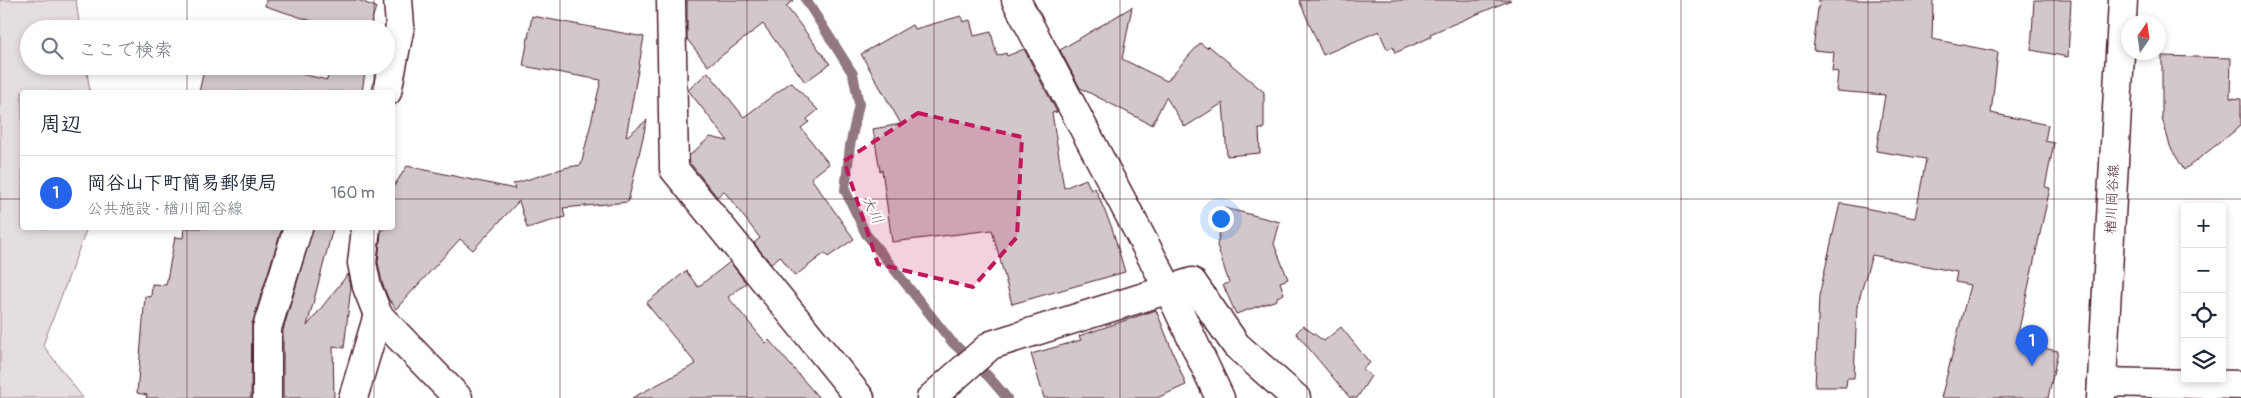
<!DOCTYPE html>
<html lang="ja">
<meta charset="utf-8">
<style>
body{margin:0;font-family:Pangolin,"Klee One",sans-serif;background:#f2f2f3;color:#1f2937}
.controls{position:absolute;right:15px;bottom:15px;display:grid;overflow:hidden;border-radius:5px;box-shadow:0 2px 8px #0003}
.controls button{width:45px;height:45px;display:grid;place-items:center;padding:0;border:0;border-bottom:1px solid #e0e1e3;background:#fff;color:#1f2937;font:25px sans-serif}
.compass{position:absolute;left:2121px;top:15px;width:45px;height:45px;border-radius:50%;background:#fff;box-shadow:0 2px 8px #0003;rotate:13deg}
.you{position:absolute;left:1220px;top:218px;width:18px;height:18px;margin:-12px;border:4px solid #fff;border-radius:50%;background:#1a73e8;box-shadow:0 0 0 8px #1a73e833}
.badge{display:grid;place-items:center;width:32px;height:32px;border-radius:50%;background:#2563eb;color:#fff;font-size:16px;font-weight:700}
.pin{position:absolute;translate:-50% -41px;filter:drop-shadow(0 1px 2px #0008)}
.pin::after{content:'';position:absolute;top:26px;width:18px;height:15px;background:inherit;clip-path:polygon(0 0,100% 0,50% 100%)}
.list{margin:0;padding:0;list-style:none}
h2{display:flex;justify-content:space-between;align-items:center;height:65px;margin:0;padding:0 20px;font-size:21px}
h2 small{font-size:16px;font-weight:400;color:#747a83}
.list li{display:grid;grid-template-columns:32px 1fr auto;gap:15px;align-items:center;box-sizing:border-box;height:75px;padding:0 20px;border-top:1px solid #e0e1e3}
.list b{display:block;font-size:19px;white-space:nowrap}
.list p{margin:0;font-size:16px;white-space:nowrap;color:#747a83}
.list em{font-size:16px;font-style:normal;color:#747a83}
.icon{flex:none;width:28px;height:28px;fill:none;stroke:currentColor;stroke-width:2;stroke-linecap:round;stroke-linejoin:round}
.map{position:relative;flex:none;width:2241px;height:398px;overflow:hidden}
.search{position:absolute;background:#fff;box-shadow:0 2px 8px #0003;left:20px;top:20px;width:375px;height:55px;display:flex;align-items:center;gap:12px;box-sizing:border-box;padding:0 18px;border-radius:28px;color:#747a83;font-size:19px}
.panel{position:absolute;background:#fff;box-shadow:0 2px 8px #0003;left:20px;top:90px;width:375px;height:140px;border-radius:5px}
.map>svg:first-child{display:block}
</style>
<div class="map">
<svg width="2241" height="398" viewBox="0 0 2241 398">
<rect width="100%" height="100%" fill="#fff"/>
<filter id="ink" filterUnits="userSpaceOnUse"><feTurbulence type="fractalNoise" baseFrequency=".02" numOctaves="2"/><feDisplacementMap in="SourceGraphic" scale="10" xChannelSelector="R" yChannelSelector="G"/><feConvolveMatrix kernelMatrix="1 2 1 2 8 2 1 2 1" color-interpolation-filters="sRGB"/></filter>
<g filter="url(#ink)">
<path fill="#e5dee0" stroke="#987e86" d="M0,0H76L80,29H29V66H86L90,92H22V228H87L43,345L83,398H0Z"/>
<g fill="none" stroke-linecap="round" stroke-linejoin="round">
<path stroke="#91787e" stroke-width="10" d="M806,0L853,74L859,104L850,146L845,190L866,234L952,342L989,377L1007,398"/>
</g>
<g fill="#d2c7cb" stroke="#4a1f2b">
<path d="M266,0H358L376,7L369,29H337L265,6Z"/>
<path d="M687,0H794L786,6L830,64L805,82L763,24L708,66L687,39Z"/>
<path d="M1299,0H1511L1430,34L1431,37L1395,53L1393,47L1387,49L1379,31L1323,55Z"/>
<path d="M1819,0H1933L1932,39L1998,52L1991,113L2048,125L2045,141L2054,143L2045,187L2050,188L2016,343L2058,351L2048,398H1941L1970,285L1955,282L1957,272L1872,255L1857,306L1854,378H1847L1846,387H1815L1819,296L1840,203L1915,218L1926,159L1876,151L1885,95L1836,91L1838,72L1832,71L1834,52L1813,50Z"/>
<path d="M2034,0H2071L2068,57L2031,50Z"/>
<path d="M1132,7L1122,59L1167,81L1200,43L1207,48L1209,46L1264,92V129H1259L1260,153L1227,156L1223,103L1185,127L1166,97L1152,125L1080,88L1060,50Z"/>
<path d="M532,16L644,37L626,137L647,120L628,202L563,208L565,217L527,228L519,201L473,250L460,239L396,309L388,298L382,283L378,262L381,232L385,228H392V189L407,166L515,189L513,184L568,167L581,165L601,80L523,66Z"/>
<path d="M961,16L963,22L970,20L974,36L991,32L997,56L1006,53L1007,56L1024,49L1057,112L1052,113L1064,188L1086,179L1091,190L1095,188L1112,228L1125,272L1012,304L992,230L892,242L882,170L880,171L873,129L901,124L861,54L912,25L915,29Z"/>
<path d="M2162,56L2231,58L2230,98L2241,99V126L2184,170L2170,146L2162,118Z"/>
<path d="M205,66H267L327,80L331,66H366L362,92H199Z"/>
<path d="M708,72L744,117L791,82L818,110L807,119L809,122L801,128L829,164L811,178L854,239L828,257L825,253L795,276L780,256L771,264L754,243L760,238L724,191L717,197L690,163L689,156L710,137L728,141L688,90Z"/>
<path d="M1225,208L1280,222L1274,244L1288,279L1280,282L1284,294L1277,297V300L1236,314L1223,285L1229,283L1217,245Z"/>
<path d="M184,228H282L252,324L251,398H146L147,395L137,393L145,296L151,297L152,284L166,285L175,237L183,238Z"/>
<path d="M313,228H333L307,326L348,274L351,287L344,348L333,346L334,398H283V330Z"/>
<path d="M730,262L746,283L728,297L766,343L769,340L819,398H632L696,364L646,303L686,271L698,287Z"/>
<path d="M1156,310L1186,385L1157,398H1044L1031,354L1081,340L1079,336Z"/>
<path d="M1303,326L1324,341L1341,327L1370,363L1362,369L1371,376L1357,398H1350L1296,333Z"/>
</g>
<g fill="none" stroke-linecap="round" stroke-linejoin="round">
<g stroke="#4a1f2b" stroke-width="31">
<g id="street">
<path d="M671,0L674,169L860,398"/>
<path d="M1016,0L1168,288L1220,398"/>
<path d="M387,92L400,26L398,0"/>
<path d="M366,228L362,263L367,287L378,315L458,398"/>
<path d="M2102,382L2241,385"/>
<path d="M267,398V328L298,228"/>
<path d="M353,398L378,315"/>
<path d="M931,398L991,345L1192,282L1236,345L1296,398"/>
</g>
</g>
<g stroke="#4a1f2b" stroke-width="31">
<path id="secondary" d="M2101,398L2123,0"/>
</g>
<use href="#street" stroke="#fff" stroke-width="28"/>
<use href="#secondary" stroke="#fff" stroke-width="28"/>
</g>
</g>
<path fill="#c2185b" fill-opacity="0.2" stroke="#c2185b" stroke-width="4" stroke-dasharray="10 6" stroke-linejoin="round" d="M918,113L1022,137L1017,237L973,287L878,264L844,161Z"/>
<path fill="none" stroke="#4a1f2b" stroke-width="1" stroke-opacity="0.55" d="M187,0V29M374,0V29M560,0V398M747,0V398M934,0V398M1120,0V398M1307,0V398M1494,0V398M1681,0V398M1868,0V398M2054,0V398M187,66V92M374,66V92M0,199H22M392,199H2241M187,228V398M374,228V398"/>
<g text-anchor="middle" dominant-baseline="central" stroke-width="4" stroke-linejoin="round" paint-order="stroke">
<g font-size="14" fill="#4a1f2b" stroke="#fff">
<text transform="translate(2112 199) rotate(-87)">楢川岡谷線</text>
</g>
<g font-size="15" font-style="italic" fill="#74535c" stroke="#fff">
<text transform="translate(872 210) rotate(63)">大川</text>
</g>
</g>
</svg>
<div class="controls">
<button>+</button>
<button>−</button>
<button><svg class="icon" aria-label="locate" viewBox="0 0 24 24"><circle cx="12" cy="12" r="6"/><path d="M12 2v4M12 18v4M2 12h4M18 12h4"/></svg></button>
<button><svg class="icon" aria-label="layers" viewBox="0 0 24 24"><path d="M12 4l9 5-9 5-9-5zM3 14l9 5 9-5"/></svg></button>
</div>
<svg class="compass" viewBox="-18 -18 36 36"><path d="M0-13l5 13h-10z" fill="#e53935"/><path d="M0 13l5-13h-10z" fill="#747a83"/></svg>
<div class="you"></div>
<div class="pin badge" style="left:2032px;top:366px">1</div>
<div class="search"><svg class="icon" aria-label="search" viewBox="0 0 24 24"><circle cx="10" cy="10" r="6"/><path d="M15 15l6 6"/></svg>ここで検索</div>
<section class="panel">
<h2>周辺<small></small></h2>
<ul class="list">
<li><span class="badge">1</span><div><b>岡谷山下町簡易郵便局</b><p>公共施設 · 楢川岡谷線</p></div><em>160 m</em></li>
</ul>
</section>
</div>
